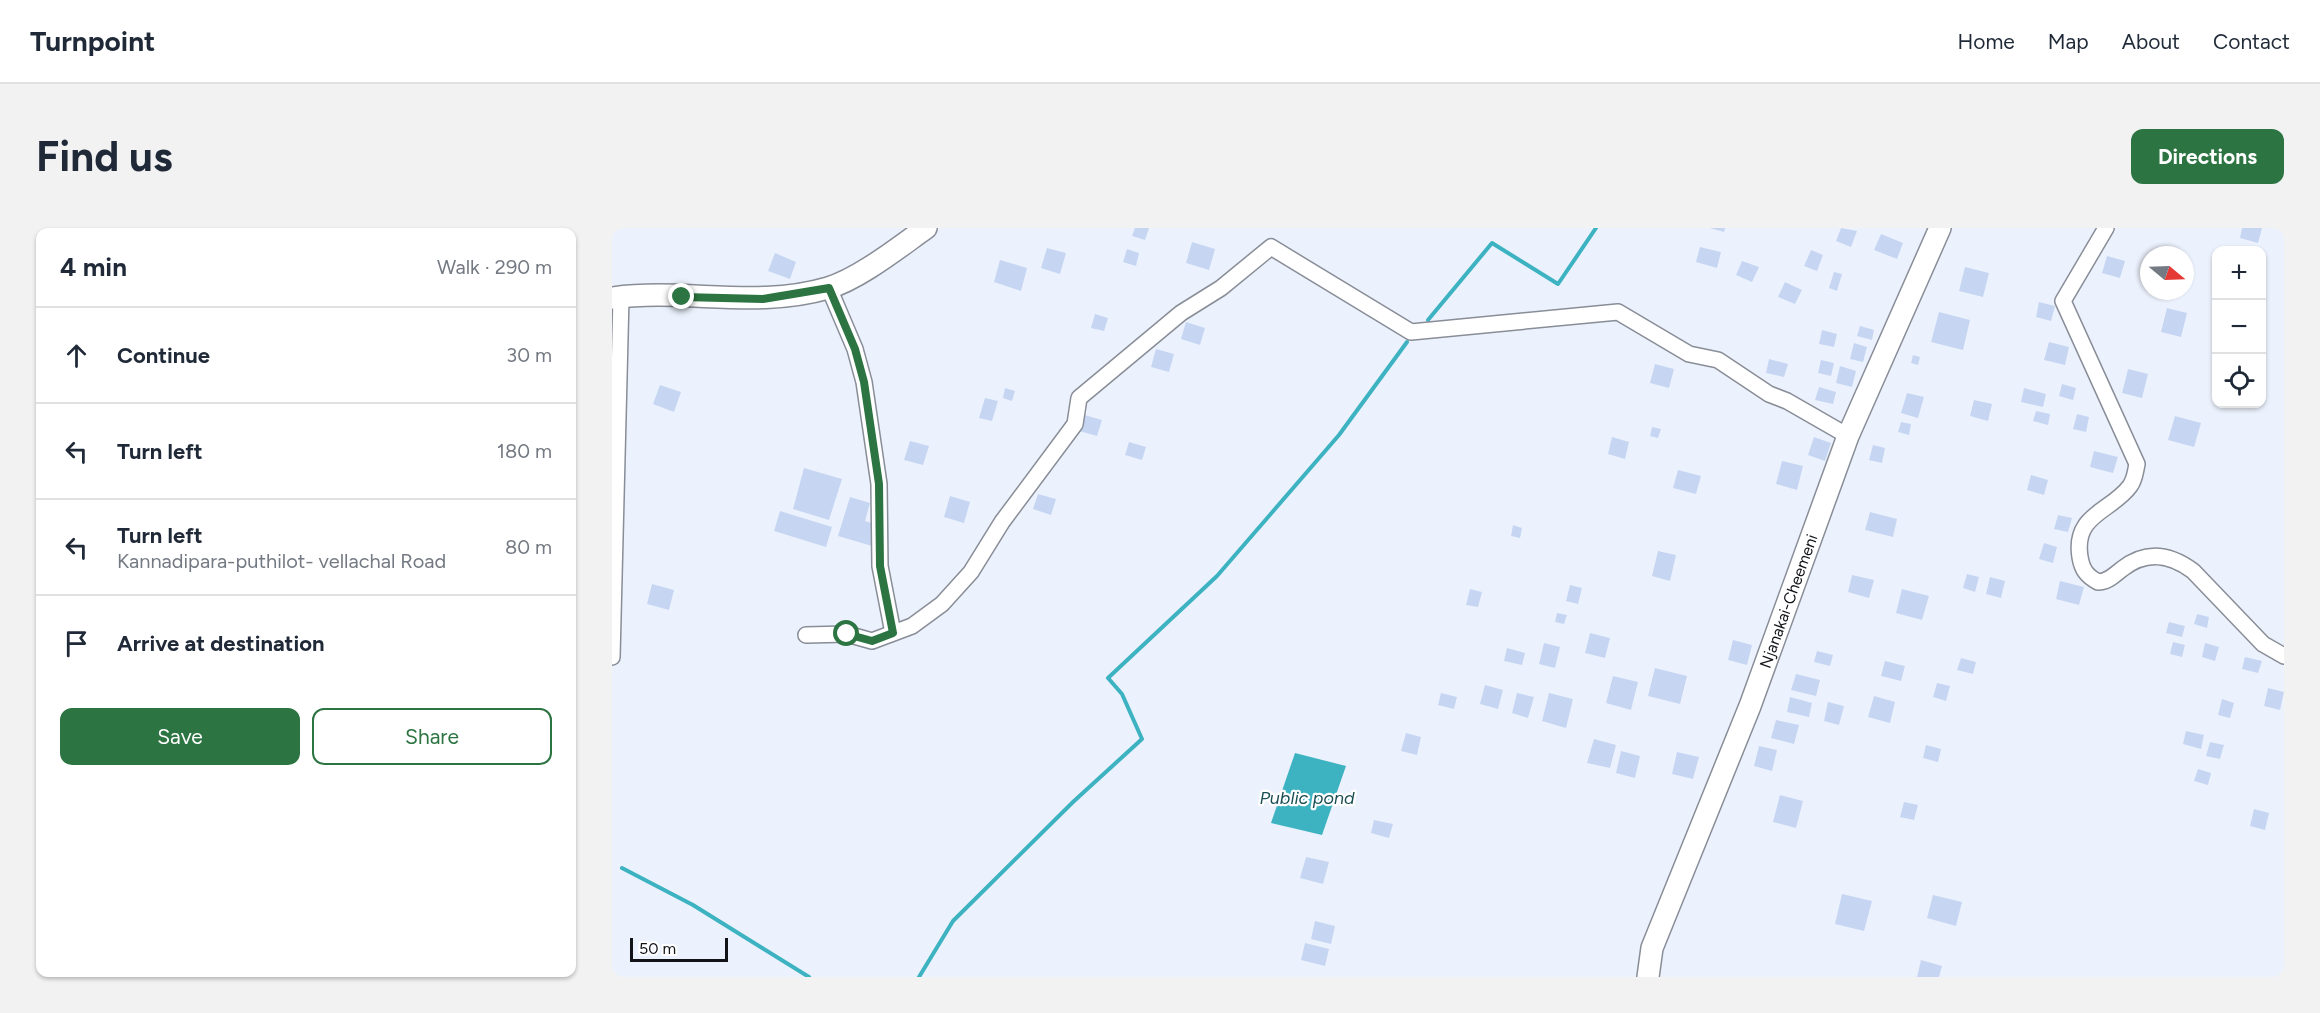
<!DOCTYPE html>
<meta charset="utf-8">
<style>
body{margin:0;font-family:Figtree,sans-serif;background:#f2f2f3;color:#1f2937}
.controls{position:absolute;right:18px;top:18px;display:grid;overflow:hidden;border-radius:12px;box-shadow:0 2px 4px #0004}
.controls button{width:54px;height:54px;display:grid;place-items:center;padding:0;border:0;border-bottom:2px solid #e0e1e3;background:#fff;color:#1f2937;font:30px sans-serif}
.compass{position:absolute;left:1528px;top:18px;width:54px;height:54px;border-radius:50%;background:#fff;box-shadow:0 2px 4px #0004;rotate:109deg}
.scale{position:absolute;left:18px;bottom:15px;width:98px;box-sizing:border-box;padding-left:6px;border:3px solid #121418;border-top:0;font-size:16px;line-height:21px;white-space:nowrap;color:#121418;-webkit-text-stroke:4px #fff;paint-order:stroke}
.stop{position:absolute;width:18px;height:18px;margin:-14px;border:4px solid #2c7441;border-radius:50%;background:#fff}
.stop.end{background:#2c7441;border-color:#fff;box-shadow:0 2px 6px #0008}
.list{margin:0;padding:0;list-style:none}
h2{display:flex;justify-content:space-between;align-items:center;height:78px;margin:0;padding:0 24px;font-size:26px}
h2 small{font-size:20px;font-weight:400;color:#747a83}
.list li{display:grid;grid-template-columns:39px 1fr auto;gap:18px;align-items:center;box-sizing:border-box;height:96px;padding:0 24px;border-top:2px solid #e0e1e3}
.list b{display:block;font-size:22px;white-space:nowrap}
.list p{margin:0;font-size:20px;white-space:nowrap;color:#747a83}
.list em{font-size:20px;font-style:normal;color:#747a83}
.actions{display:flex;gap:12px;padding:18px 24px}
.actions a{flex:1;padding:14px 0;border:2px solid #2c7441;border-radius:12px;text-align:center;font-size:21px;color:#2c7441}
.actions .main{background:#2c7441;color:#fff}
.icon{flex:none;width:33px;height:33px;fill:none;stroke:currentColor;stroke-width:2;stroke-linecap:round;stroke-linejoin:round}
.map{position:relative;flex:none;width:1672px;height:749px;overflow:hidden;border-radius:12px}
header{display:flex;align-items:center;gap:36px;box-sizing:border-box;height:84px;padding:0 30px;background:#fff;border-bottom:2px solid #e0e1e3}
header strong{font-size:28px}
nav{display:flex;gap:33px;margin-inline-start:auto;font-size:21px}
.intro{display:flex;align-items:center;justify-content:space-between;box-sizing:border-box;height:144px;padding:0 36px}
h1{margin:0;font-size:42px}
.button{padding:15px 27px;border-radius:12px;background:#2c7441;color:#fff;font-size:21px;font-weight:700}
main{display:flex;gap:36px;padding:0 36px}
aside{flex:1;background:#fff;border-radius:12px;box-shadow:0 2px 4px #0004}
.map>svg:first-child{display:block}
</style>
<header>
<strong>Turnpoint</strong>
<nav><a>Home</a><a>Map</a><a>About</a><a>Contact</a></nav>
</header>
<div class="intro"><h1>Find us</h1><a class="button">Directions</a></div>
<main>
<aside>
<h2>4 min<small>Walk · 290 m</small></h2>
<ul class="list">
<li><svg class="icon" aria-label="ahead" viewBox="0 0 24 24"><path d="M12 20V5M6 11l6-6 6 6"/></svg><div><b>Continue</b></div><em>30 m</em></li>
<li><svg class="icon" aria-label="left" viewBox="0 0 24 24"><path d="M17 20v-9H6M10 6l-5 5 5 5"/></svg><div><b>Turn left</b></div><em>180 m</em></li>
<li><svg class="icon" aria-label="left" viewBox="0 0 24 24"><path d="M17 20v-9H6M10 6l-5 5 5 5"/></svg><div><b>Turn left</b><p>Kannadipara-puthilot- vellachal Road</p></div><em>80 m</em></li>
<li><svg class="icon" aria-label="arrive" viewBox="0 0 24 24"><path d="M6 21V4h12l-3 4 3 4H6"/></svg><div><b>Arrive at destination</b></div></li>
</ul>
<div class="actions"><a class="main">Save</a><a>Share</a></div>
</aside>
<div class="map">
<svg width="1672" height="749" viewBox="0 0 1672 749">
<rect width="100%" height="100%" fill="#ecf2fd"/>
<path fill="#3db3c2" d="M683,525L734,538L710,607L659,595Z"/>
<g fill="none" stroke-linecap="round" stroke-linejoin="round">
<g stroke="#3db3c2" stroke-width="4">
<path d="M816,92L880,15L946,56L984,0"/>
<path d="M10,640L81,677L197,749"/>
<path d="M307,749L341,693L461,574L530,511L510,466L496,450L605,348L727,207L795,114"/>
</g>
</g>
<g fill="#c6d6f2">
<path d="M523,0H537L533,12L520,8Z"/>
<path d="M1098,0H1113L1112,4Z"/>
<path d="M1229,0L1245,3L1239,19L1224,13Z"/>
<path d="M1630,0H1650L1646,15L1628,10Z"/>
<path d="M1269,6L1291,15L1285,31L1262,22Z"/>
<path d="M580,14L603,21L597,42L574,35Z"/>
<path d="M1088,19L1109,24L1105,40L1084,34Z"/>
<path d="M435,20L454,25L448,46L429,40Z"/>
<path d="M515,21L527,25L524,38L511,34Z"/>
<path d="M1199,22L1211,27L1205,43L1192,38Z"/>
<path d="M163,25L184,34L178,51L156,43Z"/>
<path d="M1495,28L1513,33L1508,50L1490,45Z"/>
<path d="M388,32L415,40L409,63L382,54Z"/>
<path d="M1130,33L1147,39L1140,54L1124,47Z"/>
<path d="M1353,39L1377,45L1371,69L1347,63Z"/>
<path d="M1222,44L1230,46L1225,63L1217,60Z"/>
<path d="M1173,54L1190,62L1183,76L1166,69Z"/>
<path d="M1427,74L1443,78L1439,93L1424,89Z"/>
<path d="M1555,80L1575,85L1569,109L1549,104Z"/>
<path d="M1327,84L1358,92L1351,122L1319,114Z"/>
<path d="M483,86L496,90L492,103L479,100Z"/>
<path d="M574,94L593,100L588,117L569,111Z"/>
<path d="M1248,98L1262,102L1260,112L1245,108Z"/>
<path d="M1210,102L1225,106L1222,119L1207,116Z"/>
<path d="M1437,114L1457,119L1453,137L1432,132Z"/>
<path d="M1242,115L1255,119L1251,134L1238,131Z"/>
<path d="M544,121L562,126L557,144L539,139Z"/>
<path d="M1301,127L1308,129L1306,137L1299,135Z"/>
<path d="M1157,131L1176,136L1172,149L1154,145Z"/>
<path d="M1209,132L1222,135L1219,148L1206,145Z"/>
<path d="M1043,136L1062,141L1057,160L1038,155Z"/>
<path d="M1228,138L1244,143L1240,159L1224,155Z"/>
<path d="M1516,141L1536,146L1530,170L1510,165Z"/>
<path d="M1450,156L1464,160L1461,172L1447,168Z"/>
<path d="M48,157L69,164L62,184L41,176Z"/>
<path d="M1207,159L1224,164L1221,176L1203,172Z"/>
<path d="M393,160L403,163L400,173L391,170Z"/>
<path d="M1412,160L1434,166L1431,179L1409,174Z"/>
<path d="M1295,165L1312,169L1306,190L1289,185Z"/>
<path d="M373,170L386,173L380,193L367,190Z"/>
<path d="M1362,172L1380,176L1376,193L1358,188Z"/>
<path d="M1424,183L1438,186L1436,197L1421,193Z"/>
<path d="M469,186L490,192L485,208L464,202Z"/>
<path d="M1465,186L1477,189L1474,204L1461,201Z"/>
<path d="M1563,188L1589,195L1582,219L1556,212Z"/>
<path d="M1289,194L1299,196L1297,207L1286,204Z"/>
<path d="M1040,199L1049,201L1046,210L1038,208Z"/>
<path d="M1000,209L1017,214L1013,231L996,226Z"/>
<path d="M1202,209L1219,215L1213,233L1196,227Z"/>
<path d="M298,213L317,218L311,237L292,232Z"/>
<path d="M517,214L534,219L530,232L513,227Z"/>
<path d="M1261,217L1273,220L1270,235L1257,232Z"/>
<path d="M1482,223L1506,229L1501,245L1478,239Z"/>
<path d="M1170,233L1191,238L1185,262L1164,256Z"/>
<path d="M192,240L230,251L217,292L181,281Z"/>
<path d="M1066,242L1089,248L1084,266L1061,260Z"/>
<path d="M1419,247L1436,252L1432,267L1415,262Z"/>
<path d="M426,266L444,271L439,287L421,281Z"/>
<path d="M338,268L358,274L352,295L332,289Z"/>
<path d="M238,269L258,275L253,293L266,297L260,318L226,308Z"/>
<path d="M168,283L220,299L214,319L162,303Z"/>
<path d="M1258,284L1285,291L1281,309L1253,302Z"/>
<path d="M1446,287L1460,290L1456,304L1442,301Z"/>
<path d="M901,297L910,300L908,310L899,308Z"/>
<path d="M1432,315L1445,319L1441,335L1427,331Z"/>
<path d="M1046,323L1064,327L1058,353L1040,348Z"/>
<path d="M1355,346L1367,349L1363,364L1351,360Z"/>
<path d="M1240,347L1262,352L1257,370L1236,364Z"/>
<path d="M1378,349L1393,353L1389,370L1374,366Z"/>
<path d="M1448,353L1472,359L1467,377L1444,371Z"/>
<path d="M40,356L62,362L57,382L35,376Z"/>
<path d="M958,357L970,360L966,376L954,373Z"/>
<path d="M858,361L870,364L866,379L854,377Z"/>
<path d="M1290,361L1317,368L1310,392L1284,385Z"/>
<path d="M945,385L955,387L952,396L943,394Z"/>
<path d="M1585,386L1597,389L1595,400L1582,396Z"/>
<path d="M1557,394L1573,398L1570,409L1554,405Z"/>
<path d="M978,405L998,410L993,430L973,425Z"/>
<path d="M1121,412L1140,417L1135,437L1116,432Z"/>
<path d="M1561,414L1573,417L1570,429L1558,426Z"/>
<path d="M932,415L948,419L943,440L927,436Z"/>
<path d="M1593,415L1607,419L1603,433L1590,429Z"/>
<path d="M895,420L913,425L910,437L892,433Z"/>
<path d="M1205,423L1221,427L1218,438L1202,434Z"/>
<path d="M1633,429L1650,433L1646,445L1630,441Z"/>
<path d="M1349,430L1364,434L1361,446L1345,442Z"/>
<path d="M1273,433L1293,438L1289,453L1269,448Z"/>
<path d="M1043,440L1075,448L1068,476L1036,468Z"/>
<path d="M1184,446L1208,452L1204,468L1179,462Z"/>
<path d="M1001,448L1026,454L1019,482L994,475Z"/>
<path d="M1325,455L1338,458L1334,473L1321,469Z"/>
<path d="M873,457L891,462L886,481L868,476Z"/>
<path d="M1656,460L1672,464L1668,482L1652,478Z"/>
<path d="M829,465L845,469L842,481L826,477Z"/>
<path d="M905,465L922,469L916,490L900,485Z"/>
<path d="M937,465L961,471L954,500L930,493Z"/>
<path d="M1262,468L1283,474L1278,495L1256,489Z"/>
<path d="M1178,469L1200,475L1197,489L1175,484Z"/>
<path d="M1610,471L1622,475L1618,490L1606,487Z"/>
<path d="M1216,474L1232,478L1227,497L1212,493Z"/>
<path d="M1164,492L1187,497L1182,516L1159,510Z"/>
<path d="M1574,503L1592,507L1589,521L1571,516Z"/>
<path d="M794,505L809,509L805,527L789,523Z"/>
<path d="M982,511L1004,517L998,540L975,535Z"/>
<path d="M1598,514L1612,517L1608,531L1594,528Z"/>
<path d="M1314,517L1329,521L1326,534L1311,530Z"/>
<path d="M1147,518L1165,522L1160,543L1142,538Z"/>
<path d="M1009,523L1028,528L1023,550L1004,545Z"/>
<path d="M1065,524L1087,529L1081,551L1060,546Z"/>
<path d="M1586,541L1599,545L1596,557L1582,553Z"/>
<path d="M1168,567L1191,573L1184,600L1161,594Z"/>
<path d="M1292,574L1306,577L1302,592L1288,589Z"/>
<path d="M1642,581L1657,585L1653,602L1638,598Z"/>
<path d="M762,592L781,596L777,610L759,605Z"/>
<path d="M694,629L717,634L711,656L688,650Z"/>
<path d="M1230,666L1260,673L1252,703L1223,696Z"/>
<path d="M1321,667L1350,674L1344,698L1315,690Z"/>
<path d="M703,693L723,698L719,716L699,711Z"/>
<path d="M693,715L717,721L713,738L689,732Z"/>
<path d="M1309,732L1330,738L1327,749H1305Z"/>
</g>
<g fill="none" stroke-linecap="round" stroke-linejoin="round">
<g stroke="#888d97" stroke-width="18">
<g id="street">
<path d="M1494,0L1451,73L1525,236C1523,245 1523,251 1518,258C1499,284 1461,286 1468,329C1470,342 1475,348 1486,354C1496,354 1502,347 1510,341C1534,322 1558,326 1581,343L1651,416L1672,428"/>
<path d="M217,60L243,121L252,154L267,256L268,338L281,405"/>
<path d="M194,407L235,406L260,413L300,398L330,376L359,344L390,294L463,196L467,170L569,85L609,60L659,19L799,104L1006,84L1077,126L1106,132L1157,166L1175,173L1236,208"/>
<path d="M0,429L9,69"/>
</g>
</g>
<g stroke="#888d97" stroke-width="24">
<g id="secondary">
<path d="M0,70C72,60 145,81 216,60C247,51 287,19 314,0"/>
<path id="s1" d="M1036,749L1040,720L1138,478L1236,208L1328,0"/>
</g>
</g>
<use href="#street" stroke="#fff" stroke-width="15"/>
<use href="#secondary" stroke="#fff" stroke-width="21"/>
</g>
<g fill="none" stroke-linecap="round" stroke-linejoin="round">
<path stroke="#2c7441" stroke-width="8" d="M70,69L151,71L217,60L243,121L252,154L267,256L268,338L281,405L260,413L235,406"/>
</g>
<g text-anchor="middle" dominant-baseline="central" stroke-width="4.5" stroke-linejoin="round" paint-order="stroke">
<g font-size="16" fill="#121418" stroke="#fff">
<text stroke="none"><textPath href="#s1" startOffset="402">Njanakai-Cheemeni</textPath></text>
</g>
<g font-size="18" font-style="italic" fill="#1b4e54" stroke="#fff">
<text x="695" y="570">Public pond</text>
</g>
</g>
</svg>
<div class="controls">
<button>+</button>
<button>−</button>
<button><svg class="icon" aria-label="locate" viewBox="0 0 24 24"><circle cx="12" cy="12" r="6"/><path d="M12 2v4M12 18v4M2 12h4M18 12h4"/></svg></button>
</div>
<svg class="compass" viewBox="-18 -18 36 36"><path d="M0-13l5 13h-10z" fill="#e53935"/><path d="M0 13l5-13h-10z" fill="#747a83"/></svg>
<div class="scale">50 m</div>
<div class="stop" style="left:235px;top:406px"></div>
<div class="stop end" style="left:70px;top:69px"></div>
</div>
</main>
